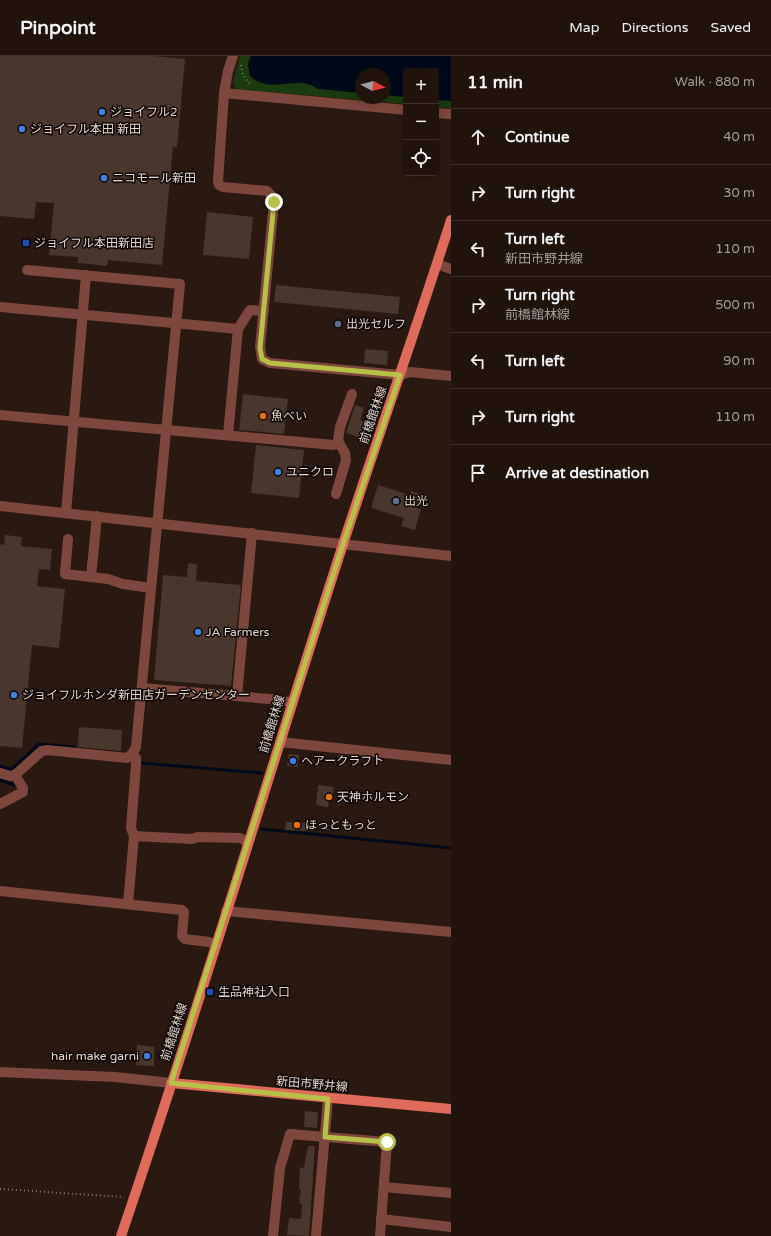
<!DOCTYPE html>
<meta charset="utf-8">
<style>
body{margin:0;font-family:"Varela Round","Noto Sans JP",sans-serif;background:#271c15;color:#f1f3f6}
.controls{position:absolute;right:12px;top:12px;display:grid;overflow:hidden;border-radius:4px;box-shadow:0 2px 10px #0003}
.controls button{width:36px;height:36px;display:grid;place-items:center;padding:0;border:0;border-bottom:1px solid #3c322d;background:#1f130c;color:#f1f3f6;font:20px sans-serif}
.compass{position:absolute;left:355px;top:12px;width:36px;height:36px;border-radius:50%;background:#1f130c;box-shadow:0 2px 10px #0003;rotate:97deg}
.stop{position:absolute;width:12px;height:12px;margin:-9px;border:3px solid #b8c147;border-radius:50%;background:#fff}
.stop.end{background:#b8c147;border-color:#fff;box-shadow:0 1px 4px #0008}
.list{margin:0;padding:0;list-style:none}
h2{display:flex;justify-content:space-between;align-items:center;height:52px;margin:0;padding:0 16px;font-size:17px}
h2 small{font-size:13px;font-weight:400;color:#a19e9d}
.list li{display:grid;grid-template-columns:26px 1fr auto;gap:12px;align-items:center;box-sizing:border-box;height:56px;padding:0 16px;border-top:1px solid #3c322d}
.list b{display:block;font-size:15px;white-space:nowrap}
.list p{margin:0;font-size:13px;white-space:nowrap;color:#a19e9d}
.list em{font-size:13px;font-style:normal;color:#a19e9d}
.icon{flex:none;width:22px;height:22px;fill:none;stroke:currentColor;stroke-width:2;stroke-linecap:round;stroke-linejoin:round}
.map{position:relative;flex:none;width:451px;height:1180px;overflow:hidden}
header{display:flex;align-items:center;gap:24px;box-sizing:border-box;height:56px;padding:0 20px;background:#1f130c;border-bottom:1px solid #3c322d}
header strong{font-size:19px}
nav{display:flex;gap:22px;margin-inline-start:auto;font-size:14px}
main{display:flex}
aside{flex:1;background:#1f130c}
.map>svg:first-child{display:block}
</style>
<header>
<strong>Pinpoint</strong>
<nav><a>Map</a><a>Directions</a><a>Saved</a></nav>
</header>
<main>
<div class="map">
<svg width="451" height="1180" viewBox="0 0 451 1180">
<rect width="100%" height="100%" fill="#291910"/>
<path fill="#1a3b0d" fill-rule="evenodd" d="M240,0H451V52L436,51V15H406V48L236,33L233,27ZM361,18H385V42H361Z"/>
<path fill="#00091a" d="M251,0H451V45L436,44V15H406V41L385,39V18H361V37L318,33C297,17 271,40 250,20L248,8Z"/>
<g fill="none" stroke-linecap="round" stroke-linejoin="round">
<g stroke="#00091a" stroke-width="3">
<path d="M142,707L262,717"/>
<path d="M0,710L11,714L39,688L74,691"/>
<path d="M0,724L14,729"/>
<path d="M262,773L451,792"/>
</g>
</g>
<g fill="#49362d">
<path d="M0,0H153L185,3L177,91H173L162,209L108,204L107,210L78,207V201L49,199L54,147L36,146L34,163L0,160Z"/>
<path d="M207,156L253,161L249,203L203,199Z"/>
<path d="M276,229L400,241L398,258L274,246Z"/>
<path d="M365,293L388,295L387,309L364,307Z"/>
<path d="M243,338L288,343L284,378L239,374Z"/>
<path d="M355,349L364,352L360,364L366,366L361,382L346,377Z"/>
<path d="M256,389L304,394L299,442L251,437Z"/>
<path d="M378,429L410,439L411,435L421,438L417,452L421,453L415,474L401,470L404,462L371,452Z"/>
<path d="M5,479L22,481L21,490L52,493L50,514L39,513L37,530L65,533L59,592L32,589L22,692L0,690V488L4,489Z"/>
<path d="M188,507L197,508L196,525L241,529L231,630L154,624L163,519L187,521Z"/>
<path d="M79,671L122,674L121,695L78,691Z"/>
<path d="M289,698L299,699L298,711L287,710Z"/>
<path d="M318,729L334,731L332,745H329L328,751L316,749Z"/>
<path d="M286,766L307,767V775L285,774Z"/>
<path d="M137,989L154,991V1010L136,1009Z"/>
<path d="M305,1055L318,1056L317,1072L304,1071Z"/>
<path d="M308,1090H315L309,1180L287,1179L289,1162L301,1163L302,1148L299,1147L301,1133H299L300,1111L304,1112Z"/>
</g>
<g fill="none" stroke-linecap="round" stroke-linejoin="round">
<g stroke="#867871" stroke-width="2" stroke-dasharray="1 3" stroke-linecap="butt">
<path d="M241,9L243,19L251,29"/>
<path d="M0,1133L124,1141"/>
</g>
<g stroke="#7e473d" stroke-width="10">
<path d="M233,0L228,15L224,37L218,125L219,129L223,131L267,135L272,140L274,146L260,291L262,303L270,307L400,319L410,316L451,320"/>
<path d="M224,37L406,54"/>
<path d="M436,57L451,58"/>
<path d="M437,208L451,213"/>
<path d="M0,251L238,273"/>
<path d="M0,359L334,389"/>
<path d="M228,379L238,273L250,254L264,255"/>
<path d="M336,438L346,404L345,397L338,385L340,371L352,338"/>
<path d="M0,450L451,500"/>
<path d="M66,457L86,219"/>
<path d="M68,483L65,518L108,523L123,528L151,532"/>
<path d="M91,521L97,460"/>
<path d="M142,632L281,644L292,647"/>
<path d="M237,640L252,477"/>
<path d="M280,686L451,704"/>
<path d="M0,717L10,720L15,719L42,695L47,694L127,702L132,698L136,691L180,228L27,214"/>
<path d="M0,748L23,736V732L15,719"/>
<path d="M134,780L192,783L198,781L240,782L248,786"/>
<path d="M0,835L182,854L184,856L182,880L185,883L209,886L216,889"/>
<path d="M128,848L134,780L131,772L136,708V702L132,698"/>
<path d="M226,855L451,876"/>
<path d="M0,1016L115,1021L171,1027"/>
<path d="M384,1131L451,1137"/>
<path d="M381,1163L451,1171"/>
<path d="M273,1180L280,1112L290,1078L387,1086L380,1180"/>
<path d="M316,1180L328,1043"/>
</g>
<g stroke="#df6c5a" stroke-width="10">
<path d="M171,1027L451,1053"/>
<path d="M121,1180C197,958 264,734 336,510C373,394 414,280 451,164"/>
</g>
</g>
<g fill="none" stroke-linecap="round" stroke-linejoin="round">
<path stroke="#b8c147" stroke-width="5" d="M274,146L260,292L262,303L270,307L400,319L343,488L171,1027L328,1043L325,1081L387,1086"/>
</g>
<g fill="#3f7fe0" stroke="#0d0604" stroke-width="1.5">
<circle cx="102" cy="56" r="4"/>
<circle cx="22" cy="73" r="4"/>
<circle cx="104" cy="122" r="4"/>
<circle cx="278" cy="416" r="4"/>
<circle cx="198" cy="576" r="4"/>
<circle cx="14" cy="639" r="4"/>
<circle cx="293" cy="705" r="4"/>
<circle cx="147" cy="1000" r="4"/>
</g>
<g fill="#1a4fb4" stroke="#0d0604" stroke-width="1.5">
<rect x="22" y="183" width="8" height="8" rx="2"/>
<rect x="206" y="932" width="8" height="8" rx="2"/>
</g>
<g fill="#5c6f8a" stroke="#0d0604" stroke-width="1.5">
<circle cx="338" cy="268" r="4"/>
<circle cx="396" cy="445" r="4"/>
</g>
<g fill="#e8710a" stroke="#0d0604" stroke-width="1.5">
<circle cx="263" cy="360" r="4"/>
<circle cx="329" cy="741" r="4"/>
<circle cx="297" cy="769" r="4"/>
</g>
<g text-anchor="middle" dominant-baseline="central" stroke-width="3" stroke-linejoin="round" paint-order="stroke">
<g font-size="12" fill="#e2d6d0" stroke="#0d0604" text-anchor="start">
<text x="110" y="56">ジョイフル2</text>
<text x="30" y="73">ジョイフル本田 新田</text>
<text x="112" y="122">ニコモール新田</text>
<text x="34" y="187">ジョイフル本田新田店</text>
<text x="346" y="268">出光セルフ</text>
<text x="271" y="360">魚べい</text>
<text x="286" y="416">ユニクロ</text>
<text x="404" y="445">出光</text>
<text x="206" y="576">JA Farmers</text>
<text x="22" y="639">ジョイフルホンダ新田店ガーデンセンター</text>
<text x="301" y="705">ヘアークラフト</text>
<text x="337" y="741">天神ホルモン</text>
<text x="305" y="769">ほっともっと</text>
<text x="218" y="936">生品神社入口</text>
<text x="139" y="1000" text-anchor="end">hair make garni</text>
</g>
<g font-size="12" fill="#e2d6d0" stroke="#0d0604">
<text transform="translate(373 359) rotate(-71)">前橋館林線</text>
<text transform="translate(272 668) rotate(-73)">前橋館林線</text>
<text transform="translate(174 976) rotate(-72)">前橋館林線</text>
<text transform="translate(312 1028) rotate(5)">新田市野井線</text>
</g>
</g>
</svg>
<div class="controls">
<button>+</button>
<button>−</button>
<button><svg class="icon" aria-label="locate" viewBox="0 0 24 24"><circle cx="12" cy="12" r="6"/><path d="M12 2v4M12 18v4M2 12h4M18 12h4"/></svg></button>
</div>
<svg class="compass" viewBox="-18 -18 36 36"><path d="M0-13l5 13h-10z" fill="#e53935"/><path d="M0 13l5-13h-10z" fill="#a19e9d"/></svg>
<div class="stop" style="left:387px;top:1086px"></div>
<div class="stop end" style="left:274px;top:146px"></div>
</div>
<aside>
<h2>11 min<small>Walk · 880 m</small></h2>
<ul class="list">
<li><svg class="icon" aria-label="ahead" viewBox="0 0 24 24"><path d="M12 20V5M6 11l6-6 6 6"/></svg><div><b>Continue</b></div><em>40 m</em></li>
<li><svg class="icon" aria-label="right" viewBox="0 0 24 24"><path d="M7 20v-9h11M14 6l5 5-5 5"/></svg><div><b>Turn right</b></div><em>30 m</em></li>
<li><svg class="icon" aria-label="left" viewBox="0 0 24 24"><path d="M17 20v-9H6M10 6l-5 5 5 5"/></svg><div><b>Turn left</b><p>新田市野井線</p></div><em>110 m</em></li>
<li><svg class="icon" aria-label="right" viewBox="0 0 24 24"><path d="M7 20v-9h11M14 6l5 5-5 5"/></svg><div><b>Turn right</b><p>前橋館林線</p></div><em>500 m</em></li>
<li><svg class="icon" aria-label="left" viewBox="0 0 24 24"><path d="M17 20v-9H6M10 6l-5 5 5 5"/></svg><div><b>Turn left</b></div><em>90 m</em></li>
<li><svg class="icon" aria-label="right" viewBox="0 0 24 24"><path d="M7 20v-9h11M14 6l5 5-5 5"/></svg><div><b>Turn right</b></div><em>110 m</em></li>
<li><svg class="icon" aria-label="arrive" viewBox="0 0 24 24"><path d="M6 21V4h12l-3 4 3 4H6"/></svg><div><b>Arrive at destination</b></div></li>
</ul>
</aside>
</main>
